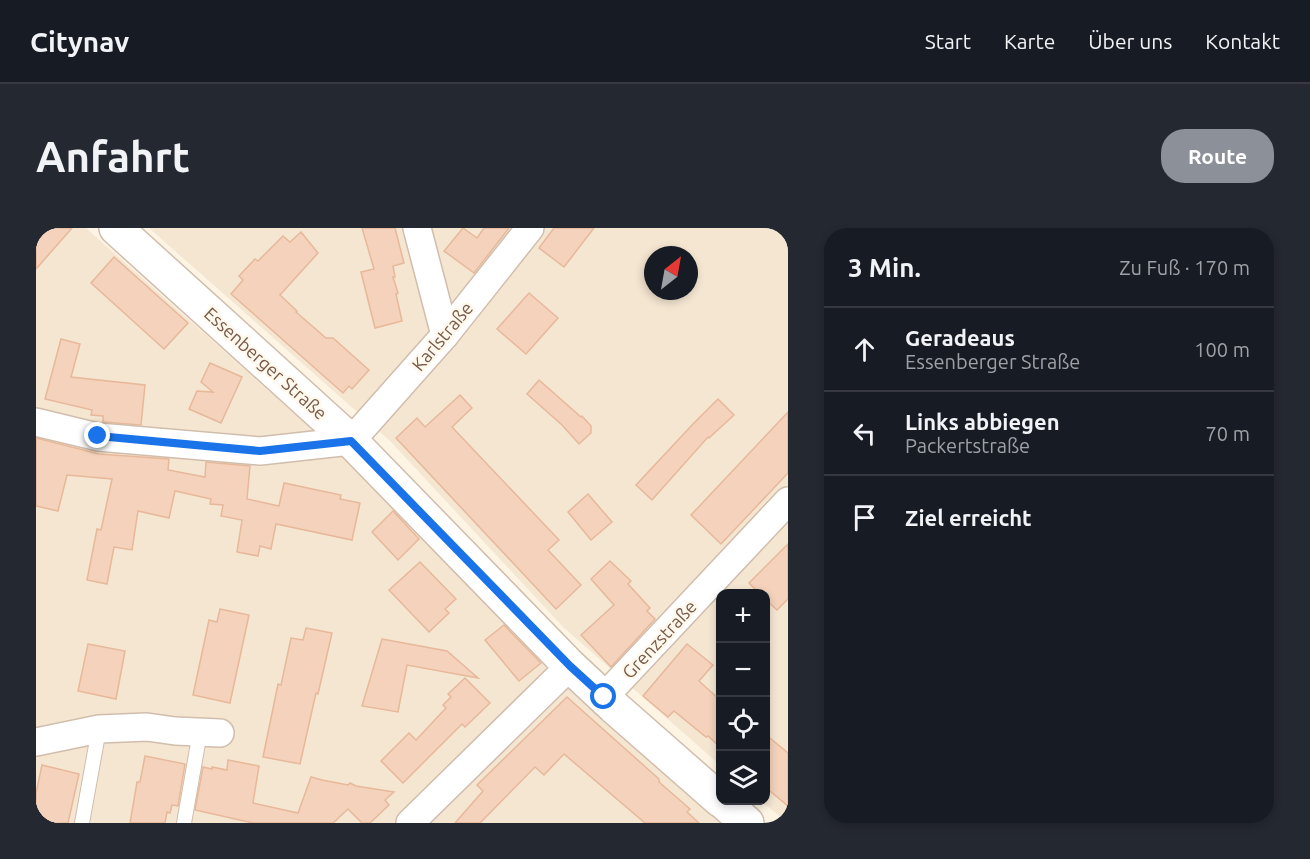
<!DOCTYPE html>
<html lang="de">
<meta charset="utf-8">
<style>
body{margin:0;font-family:Ubuntu,sans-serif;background:#242831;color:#f1f3f6}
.controls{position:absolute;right:18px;bottom:18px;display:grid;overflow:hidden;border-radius:12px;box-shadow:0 3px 9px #0003}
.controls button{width:54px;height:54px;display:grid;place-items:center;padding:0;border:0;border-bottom:2px solid #363941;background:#171b24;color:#f1f3f6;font:30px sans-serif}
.compass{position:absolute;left:608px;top:18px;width:54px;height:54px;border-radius:50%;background:#171b24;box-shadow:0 3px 9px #0003;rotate:31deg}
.stop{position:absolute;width:18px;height:18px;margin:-14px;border:4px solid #1a73e8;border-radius:50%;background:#fff}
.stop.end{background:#1a73e8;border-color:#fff;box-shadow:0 2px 6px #0008}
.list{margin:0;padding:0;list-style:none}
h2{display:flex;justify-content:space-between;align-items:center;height:78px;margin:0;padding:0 24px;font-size:26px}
h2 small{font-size:20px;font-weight:400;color:#9ea1a6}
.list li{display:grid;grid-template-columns:39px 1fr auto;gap:18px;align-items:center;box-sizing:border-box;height:84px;padding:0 24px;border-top:2px solid #363941}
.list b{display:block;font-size:22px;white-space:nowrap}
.list p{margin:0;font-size:20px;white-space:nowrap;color:#9ea1a6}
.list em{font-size:20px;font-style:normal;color:#9ea1a6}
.icon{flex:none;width:33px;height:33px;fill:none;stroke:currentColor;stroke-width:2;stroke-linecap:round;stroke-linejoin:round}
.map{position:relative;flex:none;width:752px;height:595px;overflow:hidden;border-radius:24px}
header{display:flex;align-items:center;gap:36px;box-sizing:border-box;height:84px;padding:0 30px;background:#171b24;border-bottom:2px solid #363941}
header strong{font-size:28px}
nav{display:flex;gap:33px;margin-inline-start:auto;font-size:21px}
.intro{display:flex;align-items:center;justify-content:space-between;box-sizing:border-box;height:144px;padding:0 36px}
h1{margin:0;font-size:42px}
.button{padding:15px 27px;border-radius:24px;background:#8c9099;color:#fff;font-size:21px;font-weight:700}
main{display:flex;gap:36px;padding:0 36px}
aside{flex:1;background:#171b24;border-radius:24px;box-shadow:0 3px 9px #0003}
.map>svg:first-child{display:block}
</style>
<header>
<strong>Citynav</strong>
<nav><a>Start</a><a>Karte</a><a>Über uns</a><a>Kontakt</a></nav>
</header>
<div class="intro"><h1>Anfahrt</h1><a class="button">Route</a></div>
<main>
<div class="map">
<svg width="752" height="595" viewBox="0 0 752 595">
<rect width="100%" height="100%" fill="#fdf4e4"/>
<g fill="#f5e6d2" fill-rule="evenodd">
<path d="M0,0H50L400,312L535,464L684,595H0Z"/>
<path d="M113,0H752V595L725,573L730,572V365H684V537L527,399L354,213ZM617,27H653V63H617Z"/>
</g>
<g fill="#f4d2bb" stroke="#e7b89a" stroke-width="1.5">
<path d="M0,0H36L0,41Z"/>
<path d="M326,0H359L368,35L357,38L359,49H357L362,65L360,66L366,93L339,100L325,44L338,41Z"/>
<path d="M427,0L441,10L448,0H473L438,45L408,23Z"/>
<path d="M518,0H558L528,39L503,20Z"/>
<path d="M265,4L282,25L244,67L261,83L260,84L290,110H297L333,142L316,161L313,158L307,165L195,66L207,52L203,48L219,31L222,33L247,8L254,14Z"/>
<path d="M78,29L152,95L128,121L55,55Z"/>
<path d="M493,65L522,90L490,126L461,101Z"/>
<path d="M25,111L44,116L35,149L109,157L105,197L67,194V188L55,187L56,182L9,171Z"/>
<path d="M174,135L206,149L185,195L153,181L161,163L177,164L165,154Z"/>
<path d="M503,152L545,189L546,188L555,198V205L543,216L526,197L491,166Z"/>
<path d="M424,167L436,180L416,199L523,312L512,322L545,357L520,381L360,210L381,190L389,199Z"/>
<path d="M682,171L698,187L673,210L672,209L616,272L600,257L657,196Z"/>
<path d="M752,184V245L685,316L655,287Z"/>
<path d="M0,210L63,226L133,231L132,242L169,249L170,234L214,238L211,271L243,278L248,255L305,267L304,271L324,275L316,312L240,296L235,321L224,318L222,328L201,324L206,292L185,288L187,277L174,276L175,271L139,263L133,290L102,283L96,322L78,319L71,356L51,352L61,301L65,302L76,251L31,247L22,283L0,278Z"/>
<path d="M552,266L576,294L555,312L532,284Z"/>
<path d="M357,283L383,311L362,332L336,304Z"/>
<path d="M752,316V371L741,382L729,371V366H724L713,355Z"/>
<path d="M574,333L595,353L592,356L614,380L611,383L619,391L575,439L545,407L578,377L555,351Z"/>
<path d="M384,334L420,371L409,381L413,385L393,404L353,362Z"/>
<path d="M184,381L213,387L194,475L157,467L173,392L181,394Z"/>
<path d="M468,397L505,435L483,453L449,412Z"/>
<path d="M270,400L296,405L282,466L280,465L264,536L227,529L242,456L245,457L255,410L267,412Z"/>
<path d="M346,411L411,423L442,450L371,437L362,484L326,478Z"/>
<path d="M52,416L89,423L80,471L42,463Z"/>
<path d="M651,416L677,437L663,453L684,472V519L672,508L670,509L638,483L632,489L607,468Z"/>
<path d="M429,450L454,475L429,499L426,496L367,555L345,533L373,505L380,512L410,480L407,477L415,469L412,466Z"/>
<path d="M531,469L623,551V554L654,581L651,584L663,595H609L528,526L508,547L499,539L444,595H419L447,563L441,557Z"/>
<path d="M729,506L752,525V578L729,559Z"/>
<path d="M109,528L149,536L142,578L136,577L134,585L131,584L129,595H94L101,554H104Z"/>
<path d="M192,532L223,538L217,575L262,585L275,549L286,552L312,557L314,555L320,558L358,564L349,572L353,577L334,595H326L312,581L297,595H217L159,582L167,539L176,541V539L191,542Z"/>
<path d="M6,537L43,546L32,595H0V565Z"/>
</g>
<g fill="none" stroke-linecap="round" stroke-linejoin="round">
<g stroke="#d1bdac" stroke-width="16">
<g id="service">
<path d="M46,595L63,501"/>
<path d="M148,595L164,504"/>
</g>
</g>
<g stroke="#d1bdac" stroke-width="30">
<g id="minor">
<path d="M381,0L409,107"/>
<path d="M0,194L62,209L224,223L315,213L409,107L494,0"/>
<path d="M568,469L752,273"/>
<path d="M0,514L63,501L111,499L139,503L184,505"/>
<path d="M374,595L534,438"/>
</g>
</g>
<g stroke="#d1bdac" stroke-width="36">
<g id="tertiary">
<path d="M80,0L315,213L534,438L578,479L684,572"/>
<path d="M685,572L711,595"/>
</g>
</g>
<use href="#service" stroke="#fff" stroke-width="14"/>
<use href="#minor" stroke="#fff" stroke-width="27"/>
<use href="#tertiary" stroke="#fff" stroke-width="33"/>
</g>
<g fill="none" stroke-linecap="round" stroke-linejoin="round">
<path stroke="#1a73e8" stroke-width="8" d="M62,208L224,223L315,213L534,438L568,469"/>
</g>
<g text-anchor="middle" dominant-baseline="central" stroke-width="5" stroke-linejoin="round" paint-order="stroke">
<g font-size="18" fill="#775948" stroke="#fff8ec">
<text transform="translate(406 108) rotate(-50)">Karlstraße</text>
<text transform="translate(230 135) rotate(42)">Essenberger Straße</text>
<text transform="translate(623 411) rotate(-47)">Grenzstraße</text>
</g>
</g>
</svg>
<div class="controls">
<button>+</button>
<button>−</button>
<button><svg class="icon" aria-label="locate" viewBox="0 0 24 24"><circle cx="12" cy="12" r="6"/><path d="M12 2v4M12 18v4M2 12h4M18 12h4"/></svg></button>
<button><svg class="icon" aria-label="layers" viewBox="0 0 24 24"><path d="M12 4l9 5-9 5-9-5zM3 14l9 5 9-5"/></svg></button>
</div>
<svg class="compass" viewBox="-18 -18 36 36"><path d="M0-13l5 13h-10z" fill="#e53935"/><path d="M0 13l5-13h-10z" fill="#9ea1a6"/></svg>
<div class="stop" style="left:568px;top:469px"></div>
<div class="stop end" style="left:62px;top:208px"></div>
</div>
<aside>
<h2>3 Min.<small>Zu Fuß · 170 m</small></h2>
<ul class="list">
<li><svg class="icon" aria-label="ahead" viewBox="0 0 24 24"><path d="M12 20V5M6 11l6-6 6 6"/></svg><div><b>Geradeaus</b><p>Essenberger Straße</p></div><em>100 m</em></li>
<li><svg class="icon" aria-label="left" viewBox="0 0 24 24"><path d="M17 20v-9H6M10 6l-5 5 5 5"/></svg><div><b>Links abbiegen</b><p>Packertstraße</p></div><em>70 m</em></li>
<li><svg class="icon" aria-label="arrive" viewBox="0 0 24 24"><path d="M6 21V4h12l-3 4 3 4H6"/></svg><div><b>Ziel erreicht</b></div></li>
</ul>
</aside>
</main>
